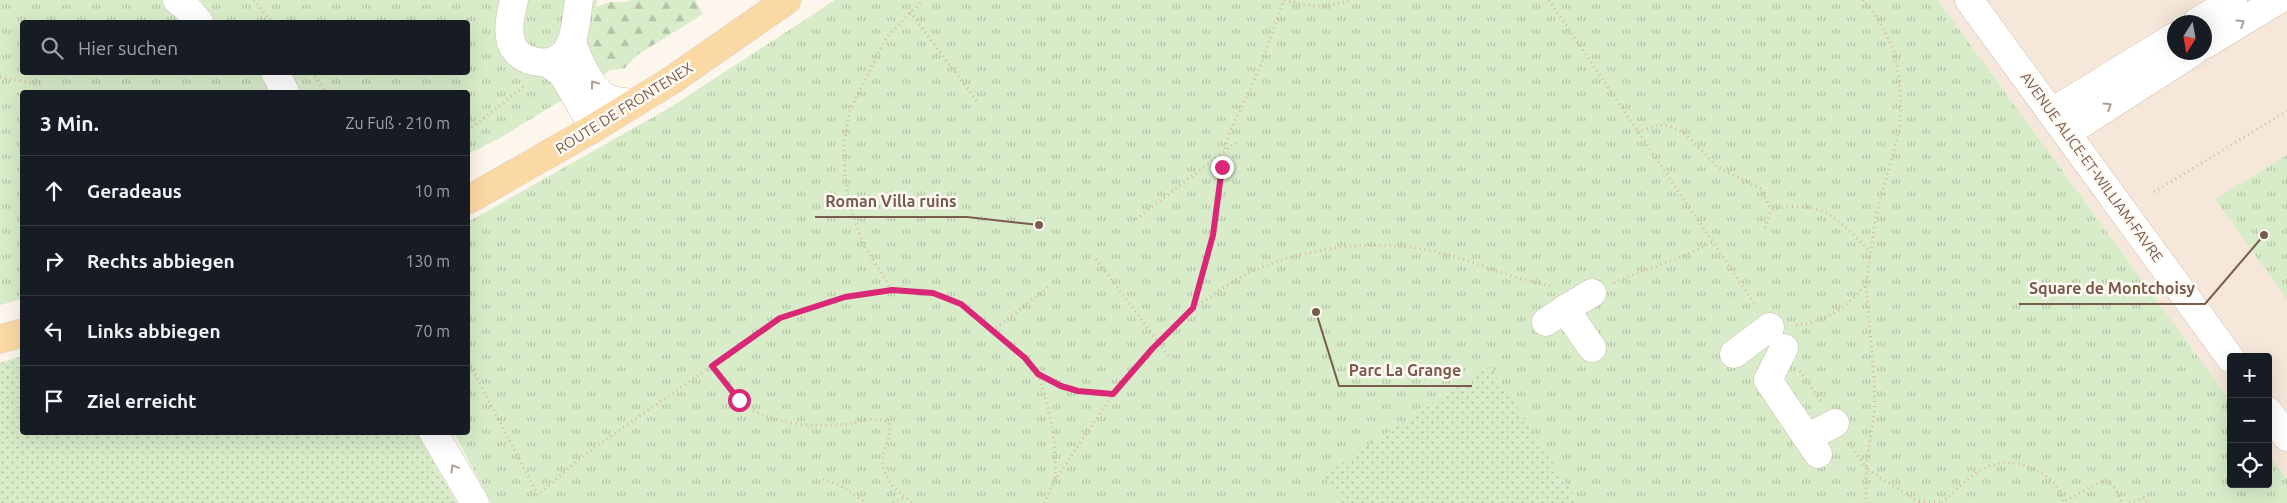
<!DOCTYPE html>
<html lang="de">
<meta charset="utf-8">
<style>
body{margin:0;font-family:Ubuntu,sans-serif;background:#20242c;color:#f1f3f6}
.controls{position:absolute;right:15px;bottom:15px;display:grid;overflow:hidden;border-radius:5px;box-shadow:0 5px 20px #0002}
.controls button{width:45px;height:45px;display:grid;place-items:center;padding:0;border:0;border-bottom:1px solid #363941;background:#171b24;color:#f1f3f6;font:25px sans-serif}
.compass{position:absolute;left:2167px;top:15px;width:45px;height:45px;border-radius:50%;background:#171b24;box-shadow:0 5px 20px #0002;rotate:191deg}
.stop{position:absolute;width:15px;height:15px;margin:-11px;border:4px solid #db2777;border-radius:50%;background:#fff}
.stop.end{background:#db2777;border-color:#fff;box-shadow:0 1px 5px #0008}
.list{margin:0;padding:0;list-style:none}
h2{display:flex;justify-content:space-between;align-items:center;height:65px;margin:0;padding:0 20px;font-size:21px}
h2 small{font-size:16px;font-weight:400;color:#9ea1a6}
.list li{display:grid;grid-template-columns:32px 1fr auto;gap:15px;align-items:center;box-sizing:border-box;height:70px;padding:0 20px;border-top:1px solid #363941}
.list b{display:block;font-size:19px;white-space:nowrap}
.list em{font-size:16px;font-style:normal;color:#9ea1a6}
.icon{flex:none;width:28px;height:28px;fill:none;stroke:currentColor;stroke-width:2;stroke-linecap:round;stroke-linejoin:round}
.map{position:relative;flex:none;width:2287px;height:503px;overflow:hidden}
.search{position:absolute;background:#171b24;box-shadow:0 5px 20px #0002;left:20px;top:20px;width:450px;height:55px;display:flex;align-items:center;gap:12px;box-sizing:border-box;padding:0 18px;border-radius:5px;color:#9ea1a6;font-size:19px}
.panel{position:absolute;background:#171b24;box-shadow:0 5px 20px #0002;left:20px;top:90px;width:450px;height:345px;border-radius:5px}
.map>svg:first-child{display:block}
</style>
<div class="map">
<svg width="2287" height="503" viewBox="0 0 2287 503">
<defs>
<pattern id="forest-firs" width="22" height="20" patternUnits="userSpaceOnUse" patternTransform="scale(1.25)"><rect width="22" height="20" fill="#d8ecc9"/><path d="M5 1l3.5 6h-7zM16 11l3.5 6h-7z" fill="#b4c2a5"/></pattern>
<pattern id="park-tufts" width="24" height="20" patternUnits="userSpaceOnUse" patternTransform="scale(1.25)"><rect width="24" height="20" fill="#d8ecc9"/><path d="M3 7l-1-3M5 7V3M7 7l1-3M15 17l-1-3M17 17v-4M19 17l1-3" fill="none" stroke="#b4c2a5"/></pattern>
<pattern id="garden-dots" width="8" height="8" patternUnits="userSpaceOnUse" patternTransform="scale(1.25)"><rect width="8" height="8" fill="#d8ecc9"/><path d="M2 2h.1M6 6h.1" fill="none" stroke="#b4c2a5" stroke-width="1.8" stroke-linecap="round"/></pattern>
</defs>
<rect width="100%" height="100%" fill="#fdf6ec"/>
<path fill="#f5e8da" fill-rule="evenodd" d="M1938,0H2287V479L2268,454V357H2231V402ZM2174,22H2204V52H2174Z"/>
<path fill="url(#forest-firs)" d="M631,0H695L703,14L637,55L625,68L611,70L590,45L596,7L610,2H627Z"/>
<g fill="url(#park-tufts)" fill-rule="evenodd">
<path d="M0,0H597L590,45L611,70L500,138L468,154V92H22V299L0,305ZM22,22H468V72H22Z"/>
<path d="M835,0H1938L2231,402V484H2268V454L2287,479V503H491L454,433L468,432V222L671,107Z"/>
<path d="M2287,155V300L2215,199Z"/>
</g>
<g fill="url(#garden-dots)">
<path d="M22,356V432L417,433L457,503H0V363Z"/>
<path d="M1490,366L1579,503H1342L1323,475Z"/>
</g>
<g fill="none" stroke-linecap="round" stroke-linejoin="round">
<g stroke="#d1beb0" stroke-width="29">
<g id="minor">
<path d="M177,0L188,9L199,22"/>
<path d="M514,0C511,14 507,28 511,42C517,62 548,69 563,55C576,43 576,17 579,0"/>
<path d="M1969,0L2231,359"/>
<path d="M2197,22L2233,0"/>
<path d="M572,41C577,58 591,90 607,98C616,102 625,102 634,103"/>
<path d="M2204,45L2278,0"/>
<path d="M548,63L562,73L594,128"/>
<path d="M275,72L285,92"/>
<path d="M2052,112L2174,37"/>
<path d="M2067,133L2193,52"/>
<path d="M1592,293L1565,309L1592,348"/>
<path d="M1546,322L1565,309"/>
<path d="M1784,348L1768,380L1818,454"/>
<path d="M1734,354L1770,327"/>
<path d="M2268,411L2287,437"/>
<path d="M433,432L475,503"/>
<path d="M1807,438L1835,423"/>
</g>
</g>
<g stroke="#dad1cd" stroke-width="29">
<g id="major">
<path d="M468,200L594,128L672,80L787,0"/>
<path d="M0,339L22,333"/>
</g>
</g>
<g stroke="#d9b8a5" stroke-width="3" stroke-dasharray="1 4" stroke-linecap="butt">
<path d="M254,0L272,22"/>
<path d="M1284,0C1311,7 1325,9 1351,0"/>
<path d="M1549,0L1756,306"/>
<path d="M1863,0L1878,18L1894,51L1899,76L1901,100L1900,128L1876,216L1866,285L1874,378L1875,408L1866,468L1920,503"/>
<path d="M910,12L977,101"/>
<path d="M312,72L325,92"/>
<path d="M0,77L44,85"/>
<path d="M376,92H382"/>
<path d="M468,131L524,86"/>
<path d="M1637,132L1659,125L1670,126L1684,133L1719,168L1761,189L1771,210"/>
<path d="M2154,192L2287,111"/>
<path d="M1136,219L1238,141"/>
<path d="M1765,228L1771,210C1822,198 1835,217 1869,250"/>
<path d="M1096,259L1170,358"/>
<path d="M1614,283C1647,268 1681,259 1713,242"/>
<path d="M892,290L864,246L852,212L845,176L844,144L850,110L886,38L923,0"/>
<path d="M1194,308C1212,296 1231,281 1251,272C1307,246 1377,238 1437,252C1476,261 1513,280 1553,286"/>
<path d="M1796,325C1826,322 1846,308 1866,285"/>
<path d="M992,331L1048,287"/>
<path d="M468,361L538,495L584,455L780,318L845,297L892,290L933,293L961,304L1025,358L1038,374L1061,386L1079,391L1113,394"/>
<path d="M712,367C720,377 729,390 738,399C765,425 814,428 848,424C861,422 877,415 889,423C892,434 887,441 884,451C878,475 895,491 913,503"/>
<path d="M1800,371L1822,403"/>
<path d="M1038,374C1050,409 1057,442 1055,480"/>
<path d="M1849,443L1866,468V503"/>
<path d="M823,479L840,485L866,503"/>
<path d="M1919,501L1942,502"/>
<path d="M893,503L905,497"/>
<path d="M1044,503L1055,480L1113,394L1152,349L1193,309L1213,235L1224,152L1230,132L1260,67L1284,0"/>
<path d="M1942,503C1956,490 1970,475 1987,467C2009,456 2044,468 2057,487C2060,491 2061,497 2063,502L2100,482H2109L2115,488L2122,503"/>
<path d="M2129,503L2144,498L2148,503"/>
</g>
<use href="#minor" stroke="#fff" stroke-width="28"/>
<use href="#major" stroke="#fbd9a5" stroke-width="28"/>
</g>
<defs><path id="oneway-chevron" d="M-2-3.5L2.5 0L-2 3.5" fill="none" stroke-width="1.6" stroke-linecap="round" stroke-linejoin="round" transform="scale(1.25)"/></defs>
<g stroke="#af9d94">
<use href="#oneway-chevron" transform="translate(2241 23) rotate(-32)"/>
<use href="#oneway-chevron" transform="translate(594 84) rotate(-126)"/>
<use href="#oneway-chevron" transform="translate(2108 106) rotate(-32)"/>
<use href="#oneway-chevron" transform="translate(454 468) rotate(-121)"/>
</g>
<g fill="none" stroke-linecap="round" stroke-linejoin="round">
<path stroke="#db2777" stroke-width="6" d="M739,400L712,366L780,318L845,297L892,290L933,293L961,304L1025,358L1038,374L1061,386L1078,391L1113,394L1152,349L1193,308L1213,235L1222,167"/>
</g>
<g text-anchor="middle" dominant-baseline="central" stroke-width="5" stroke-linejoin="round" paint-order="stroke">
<g font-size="15" fill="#7a5c4d" stroke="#fffaf3">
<text transform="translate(624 108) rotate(-32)">ROUTE DE FRONTENEX</text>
<text transform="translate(2092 167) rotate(54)">AVENUE ALICE-ET-WILLIAM-FAVRE</text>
</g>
</g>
<path fill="none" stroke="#7a5c4d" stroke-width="2" d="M1039 225L967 217H815M2264 235L2205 304H2019M1316 312L1339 386H1472"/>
<g fill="#7a5c4d" stroke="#fffaf3" stroke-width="2">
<circle cx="1039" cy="225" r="5"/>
<circle cx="2264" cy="235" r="5"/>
<circle cx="1316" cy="312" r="5"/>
</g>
<g font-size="16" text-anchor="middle" font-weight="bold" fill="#7a5c4d" stroke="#fffaf3" stroke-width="5" stroke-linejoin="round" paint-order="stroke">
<text x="891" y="207">Roman Villa ruins</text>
<text x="2112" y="294">Square de Montchoisy</text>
<text x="1405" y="376">Parc La Grange</text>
</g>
</svg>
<div class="controls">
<button>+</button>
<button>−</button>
<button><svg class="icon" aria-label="locate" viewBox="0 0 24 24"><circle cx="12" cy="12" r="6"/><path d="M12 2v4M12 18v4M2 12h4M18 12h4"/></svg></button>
</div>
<svg class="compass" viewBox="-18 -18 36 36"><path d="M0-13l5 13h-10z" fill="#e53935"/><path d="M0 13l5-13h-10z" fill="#9ea1a6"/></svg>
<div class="stop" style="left:739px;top:400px"></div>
<div class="stop end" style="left:1222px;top:167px"></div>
<div class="search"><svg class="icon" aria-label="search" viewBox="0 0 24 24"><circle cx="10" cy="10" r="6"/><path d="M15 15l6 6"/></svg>Hier suchen</div>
<section class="panel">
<h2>3 Min.<small>Zu Fuß · 210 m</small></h2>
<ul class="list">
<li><svg class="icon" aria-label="ahead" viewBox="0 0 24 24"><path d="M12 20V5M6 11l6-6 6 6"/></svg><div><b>Geradeaus</b></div><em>10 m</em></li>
<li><svg class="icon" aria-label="right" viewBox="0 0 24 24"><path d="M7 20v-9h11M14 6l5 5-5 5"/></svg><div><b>Rechts abbiegen</b></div><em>130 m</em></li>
<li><svg class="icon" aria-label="left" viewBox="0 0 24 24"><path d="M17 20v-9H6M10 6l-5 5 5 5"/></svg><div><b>Links abbiegen</b></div><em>70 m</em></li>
<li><svg class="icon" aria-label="arrive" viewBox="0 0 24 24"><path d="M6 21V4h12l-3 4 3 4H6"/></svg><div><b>Ziel erreicht</b></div></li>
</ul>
</section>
</div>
